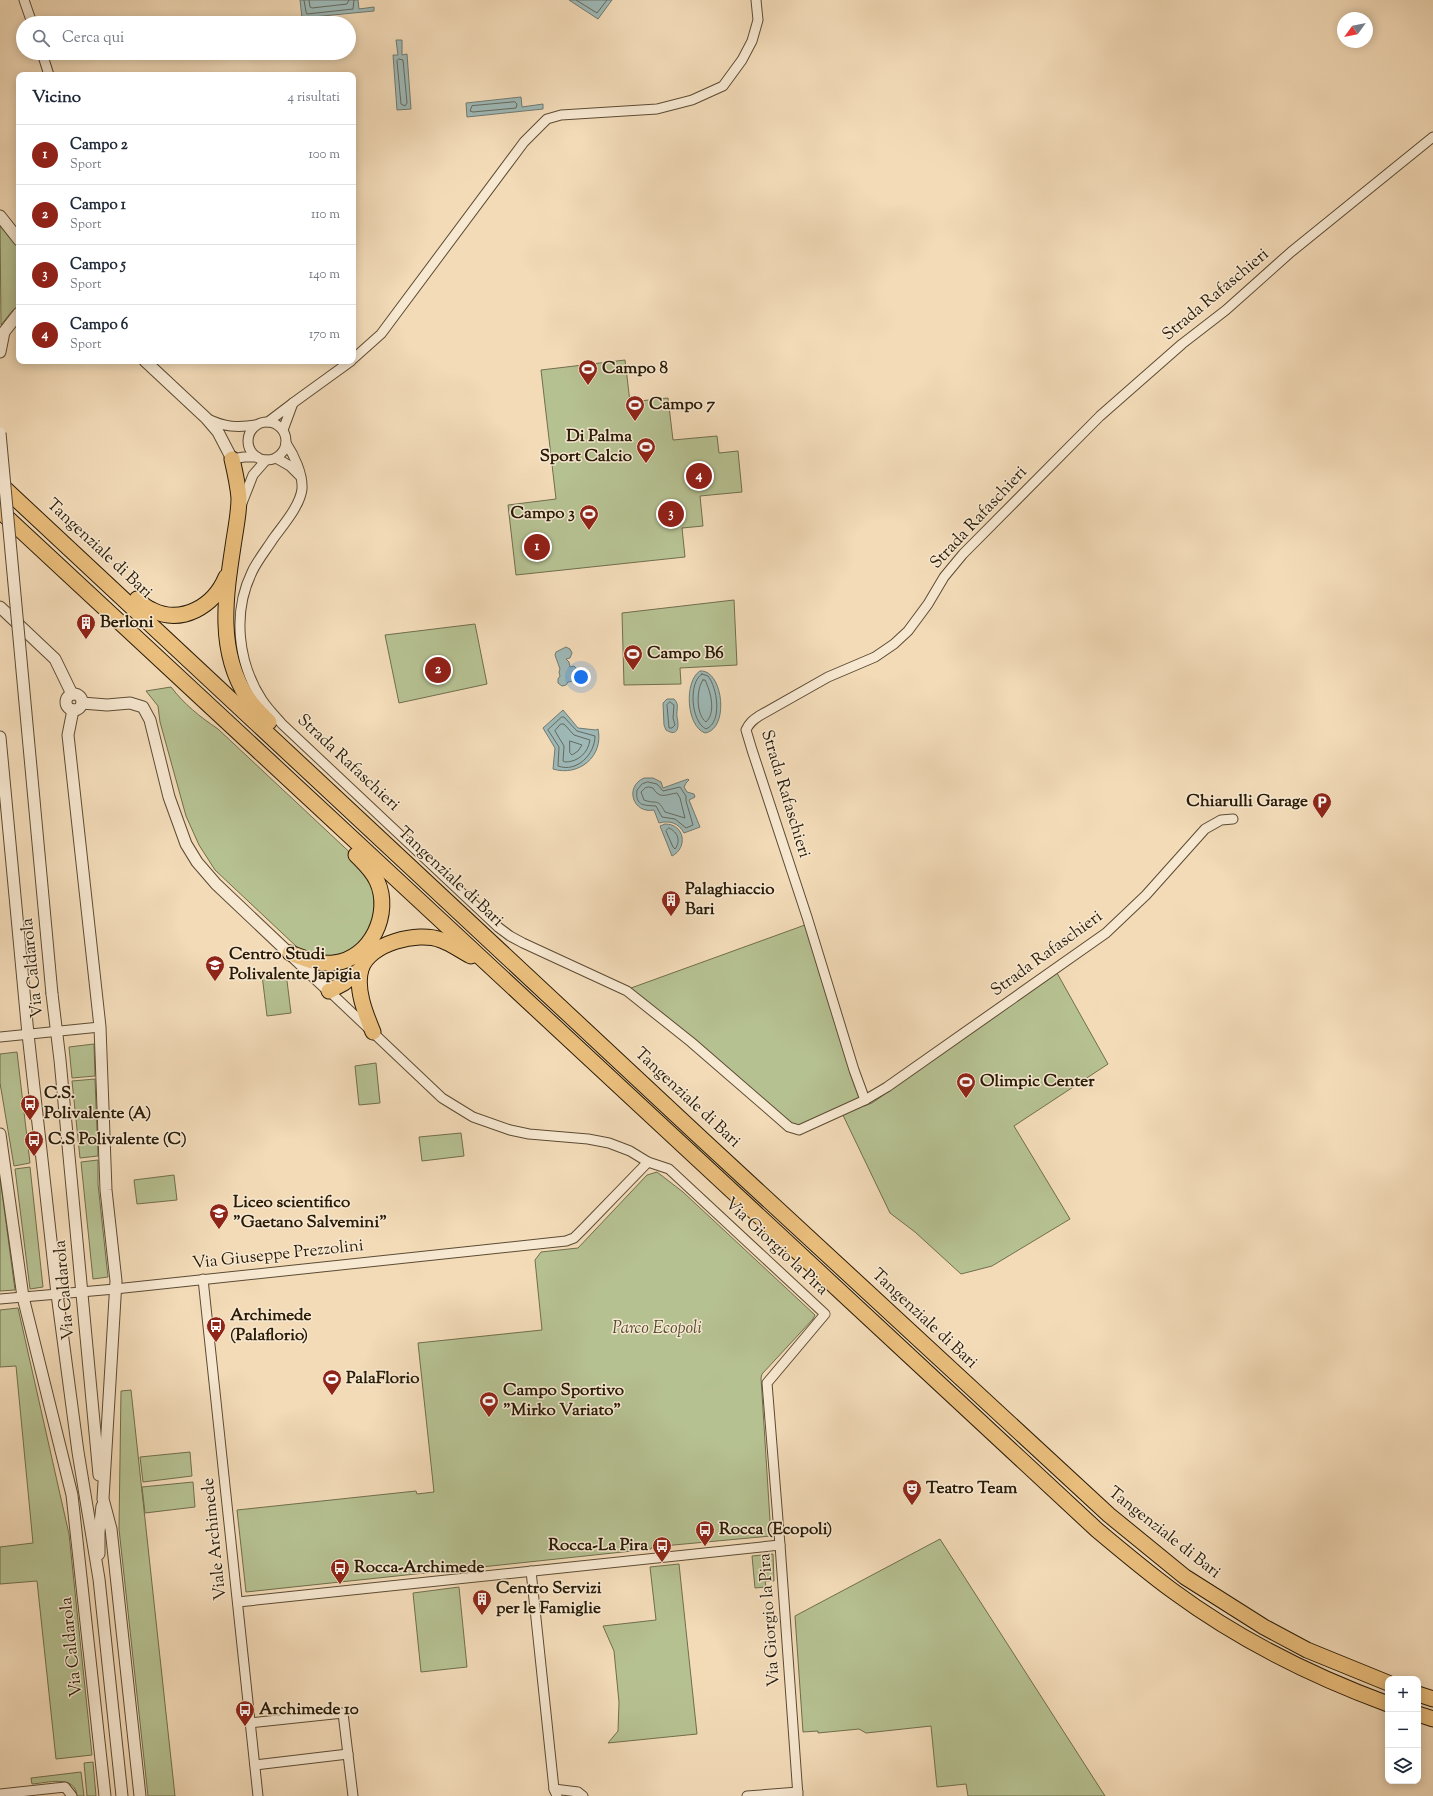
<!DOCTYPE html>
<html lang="it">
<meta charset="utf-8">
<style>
body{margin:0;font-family:"Sorts Mill Goudy",serif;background:#f6f6f7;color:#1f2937}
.controls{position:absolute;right:12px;bottom:12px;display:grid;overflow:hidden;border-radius:8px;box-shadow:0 2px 10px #0003}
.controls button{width:36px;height:36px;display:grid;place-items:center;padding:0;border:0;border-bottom:1px solid #e0e1e3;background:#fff;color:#1f2937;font:20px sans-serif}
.compass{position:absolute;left:1337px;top:12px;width:36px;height:36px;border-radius:50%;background:#fff;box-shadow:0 2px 10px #0003;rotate:237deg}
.you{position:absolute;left:581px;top:677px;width:14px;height:14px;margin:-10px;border:3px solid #fff;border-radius:50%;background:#1a73e8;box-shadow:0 0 0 6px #1a73e833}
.badge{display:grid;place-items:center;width:26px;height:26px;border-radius:50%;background:#8f2418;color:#fff;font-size:13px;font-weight:700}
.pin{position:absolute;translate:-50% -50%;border:2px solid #fff;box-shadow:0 1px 4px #0006}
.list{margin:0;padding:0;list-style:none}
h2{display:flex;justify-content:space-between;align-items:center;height:52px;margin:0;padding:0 16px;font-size:17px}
h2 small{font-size:13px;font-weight:400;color:#747a83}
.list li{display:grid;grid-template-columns:26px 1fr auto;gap:12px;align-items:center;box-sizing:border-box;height:60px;padding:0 16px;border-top:1px solid #e0e1e3}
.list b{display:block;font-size:15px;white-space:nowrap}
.list p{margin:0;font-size:13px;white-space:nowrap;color:#747a83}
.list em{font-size:13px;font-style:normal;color:#747a83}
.icon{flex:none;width:22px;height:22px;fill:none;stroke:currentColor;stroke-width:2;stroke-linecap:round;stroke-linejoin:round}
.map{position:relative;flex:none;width:1433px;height:1796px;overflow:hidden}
.search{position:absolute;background:#fff;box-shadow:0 2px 10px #0003;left:16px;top:16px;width:340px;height:44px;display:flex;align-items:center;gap:10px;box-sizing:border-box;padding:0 14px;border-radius:22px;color:#747a83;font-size:15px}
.panel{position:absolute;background:#fff;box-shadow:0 2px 10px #0003;left:16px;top:72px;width:340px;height:292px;border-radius:8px}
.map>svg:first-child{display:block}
</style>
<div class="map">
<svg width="1433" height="1796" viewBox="0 0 1433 1796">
<rect width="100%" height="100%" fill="#f3dbb8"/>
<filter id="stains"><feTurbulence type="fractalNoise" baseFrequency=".005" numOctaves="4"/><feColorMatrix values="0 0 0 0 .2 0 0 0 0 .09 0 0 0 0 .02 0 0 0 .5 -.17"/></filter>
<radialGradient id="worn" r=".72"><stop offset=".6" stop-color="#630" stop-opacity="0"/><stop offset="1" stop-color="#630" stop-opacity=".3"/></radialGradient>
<g fill="#b6c192" stroke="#706e4c">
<path d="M0,223L19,247V307L12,311L1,325Z"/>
<path d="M625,360L630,402L668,398L673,440L717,436L719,453L738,451L742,492L700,496L703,526L682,528L685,557L516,575L508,505L556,499L541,370Z"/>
<path d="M734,600L737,665L680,668L681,684L624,685L622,613Z"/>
<path d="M475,624L487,684L399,703L385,635Z"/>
<path d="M171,687C184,704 200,717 218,729L359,861L371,879L377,910L369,931L354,951L326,957L307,953L298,948L215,870L199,845L186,816L160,722L158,706L146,691Z"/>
<path d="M805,925L812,941L864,1106L872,1103L1057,973L1108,1064L1014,1126L1070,1219L992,1266L961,1274L915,1232L890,1213L840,1109L799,1130L691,1042L603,979L631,988Z"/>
<path d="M286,973L291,1013L267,1016L262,975Z"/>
<path d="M94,1044L95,1076L72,1078L69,1047Z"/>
<path d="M17,1052L30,1163L14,1166L0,1083V1054Z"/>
<path d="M376,1063L380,1103L359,1105L355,1066Z"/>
<path d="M95,1079L98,1156L80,1158L72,1081Z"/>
<path d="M461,1133L464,1156L422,1161L419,1137Z"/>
<path d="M98,1160V1184L108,1277L93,1279L81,1162Z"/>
<path d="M30,1167L43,1287L30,1289L15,1169Z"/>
<path d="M657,1172L683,1192L815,1315L813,1319L762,1374L761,1378L771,1536L652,1547L651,1549L246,1592L237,1510L416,1491L417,1494L434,1492L418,1343L542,1330L535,1260L541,1252L578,1248L647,1175Z"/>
<path d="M174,1175L177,1200L137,1204L134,1180Z"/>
<path d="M0,1177L15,1290L0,1291Z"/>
<path d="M18,1308L69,1534L92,1755L56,1759L37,1581L0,1584V1547L33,1543L16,1366L0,1367V1310Z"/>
<path d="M131,1390L175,1796H148L119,1529L121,1391Z"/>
<path d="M190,1452L192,1476L143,1482L140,1457Z"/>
<path d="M193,1482L195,1507L145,1513L142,1487Z"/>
<path d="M940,1539L1105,1796H968L966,1784L937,1787L931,1726L866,1733L859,1729L818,1733V1731L803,1732L795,1616Z"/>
<path d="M773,1554L774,1581H765L766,1587L755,1588L752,1556Z"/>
<path d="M679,1564L697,1734L608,1743L618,1731L619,1702L614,1651L603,1626L656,1620L650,1567Z"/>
<path d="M459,1587L467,1667L421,1672L413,1593Z"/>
<path d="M93,1762L96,1796H87L84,1763Z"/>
<path d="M81,1772L84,1796H77C75,1774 47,1783 32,1784L31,1778Z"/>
</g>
<g fill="#9eb9b7" stroke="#6f7a71">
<path d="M300,0H358L359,9L374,7V11L302,18Z"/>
<path d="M569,0H612L598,19Z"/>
<path d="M396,40H402V55L407,54L411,109L397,110L393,55H398Z"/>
<path d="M521,97L522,107L543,104V109L467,117L466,103Z"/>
<path d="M566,647L570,649L572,653L570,658L566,659L569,662L570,667L574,666L579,671L574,681L568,682L566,685L562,686L558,683V679L560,676L559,672L560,669L555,655L556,652Z"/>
<path d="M700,671C723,669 730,729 705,733C686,726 684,681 700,671Z"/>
<path d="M667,699H674C680,705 676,709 677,717C679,725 679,738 666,730L664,725L663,703Z"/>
<path d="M563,710L578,728L596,730L598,729C604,756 579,777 553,769L555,748L543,728Z"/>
<path d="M644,778H653L661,782L663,788L688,779L689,780L686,783L684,787L687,792L694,794L695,797L689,800L700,827L684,833C679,823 669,820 659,823L654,810C633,814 624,787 644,778Z"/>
<path d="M665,824C685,824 688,848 672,856L660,826Z"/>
</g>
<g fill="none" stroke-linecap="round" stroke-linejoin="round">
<g stroke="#646a5f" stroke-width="1">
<path d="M304,0L306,12L307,14L353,9L354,0"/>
<path d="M309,0L310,7L312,8L347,4L349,0"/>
<path d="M576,0L597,13L607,0"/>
<path d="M399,59L403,60L407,103L405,106L401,104L397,61Z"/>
<path d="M515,102L517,104L516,108L473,112L470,111L472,106Z"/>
<path d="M702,674L708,676C717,687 723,722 706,729C691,722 688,682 702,674Z"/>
<path d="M703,680H705C711,692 716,713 706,722C696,715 696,689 703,680Z"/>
<path d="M670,702L674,705L673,718L675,725L672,728H669L667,705Z"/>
<path d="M562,717H564L577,731L595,736C595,754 577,773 558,766L559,747L548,730Z"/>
<path d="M561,724H564L574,735L590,740C588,753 578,762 565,762L563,761L564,746L555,731Z"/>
<path d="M570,741L582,745L578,751L572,755L570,753Z"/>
<path d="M648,782L657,784L663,791L680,787L686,796V801L693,825L686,828L675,819L662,817L656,806C645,805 635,807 637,790L642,784Z"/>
<path d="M649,787L653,788C660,800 667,794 677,793L680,798L685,818L665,812C657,797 657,805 644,800L641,792L645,788Z"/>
<path d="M669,828C678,832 681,841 675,849L673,847L666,831Z"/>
</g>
<g stroke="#5c4b33" stroke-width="11">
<g id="minor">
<path d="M24,0L32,23"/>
<path d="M42,53L49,75"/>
<path d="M353,359L381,334L524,142L547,119L561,115L657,109L692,100L723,86L742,60L752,41L758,20L756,0"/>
<path d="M293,403L351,361"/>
<path d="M208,419C224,427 238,428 256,425"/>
<circle cx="267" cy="441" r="19"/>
<path d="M268,422L293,403L283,430"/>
<path d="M286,443C294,455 303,474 302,489C300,506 283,525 273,539C266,550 257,561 252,572C232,613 238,663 262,700C268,709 275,716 282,724L498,927L510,936L523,943L627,991L691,1042L789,1127L799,1130L865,1100L854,1070L807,917L752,750L746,730C749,723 753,720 759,716L828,677L875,657L894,644L908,631L928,604L944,577L963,554L1100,416L1182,344L1226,310L1291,252L1433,137"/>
<path d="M276,458L290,466L299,475"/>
<path d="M232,459L244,457H257"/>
<path d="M242,503L253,475L266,460"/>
<path d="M329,991L442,1098L473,1117L510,1130L529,1134L588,1139L609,1143L630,1151L648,1162L669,1169L825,1314L767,1383L780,1545L798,1796"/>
<path d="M0,1037L100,1027"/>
<path d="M865,1100L887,1087L1106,933L1146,895L1205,829L1221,820L1233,819"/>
<path d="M203,1279L258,1796"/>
<path d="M0,1299L115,1289L566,1241L574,1238L584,1228L648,1162"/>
<path d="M531,1571L554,1789L557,1796"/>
<path d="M238,1602L780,1545"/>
<path d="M250,1723L343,1713L353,1796"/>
<path d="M255,1765L348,1754"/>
<path d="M554,1789L578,1792L583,1796"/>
<path d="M0,1794L65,1787L72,1796"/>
<path d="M747,1796L798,1792"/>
</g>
</g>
<g stroke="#5c4b33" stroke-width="13">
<g id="tertiary">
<path d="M0,216L19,240"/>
<path d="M0,352L4,332L19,313"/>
<path d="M145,361L206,418L218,432L232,459"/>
<path d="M0,607L55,659L72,694"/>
<circle cx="74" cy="702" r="8"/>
<path d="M82,703L107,705L130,703L143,707L150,720L169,797L186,844L197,862L216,884L329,991"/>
<path d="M73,710L68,735L100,1027L106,1190L116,1281L103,1499L111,1529L140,1796"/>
<path d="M0,737L28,1034L57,1294L78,1452L99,1579L122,1796"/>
<path d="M52,994L60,1060L99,1475"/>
<path d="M0,1134L23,1297L72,1495L105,1796"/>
<path d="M99,1554V1532L102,1506"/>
</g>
</g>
<g stroke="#291b07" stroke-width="17">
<g id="trunk">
<path d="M232,459C235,472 238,485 239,498C239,512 236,527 234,540C226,593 216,649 247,697C252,706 261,714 269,722"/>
<path d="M0,484L703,1140L1109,1515L1185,1577L1264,1627L1307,1650L1388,1683"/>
<path d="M0,511L1097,1530C1122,1551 1147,1572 1173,1591C1238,1639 1312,1676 1388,1704"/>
<path d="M137,599C141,603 147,608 152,610C182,625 214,606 226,577"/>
<path d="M290,953C304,958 319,965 334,963C371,959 392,913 377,881C372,870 364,863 356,855"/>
<path d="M329,991L344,983L361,969"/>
<path d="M373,1032C366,1015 355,989 361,969C369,943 418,931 441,940C452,944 461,951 471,956"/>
<path d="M1418,1694L1433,1699"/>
<path d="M1418,1714L1433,1719"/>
</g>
</g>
<use href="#minor" stroke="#f7e8d1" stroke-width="9"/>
<use href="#tertiary" stroke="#f7e8d1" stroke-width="11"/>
<use href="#trunk" stroke="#eabe7c" stroke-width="15"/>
<g stroke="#5c4b33" stroke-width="13" stroke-linecap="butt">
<path id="tertiary-bridge" d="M0,433L52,994"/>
</g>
<use href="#tertiary-bridge" stroke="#f7e8d1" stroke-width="11"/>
</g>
<defs>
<g id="stadium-pin" transform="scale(1)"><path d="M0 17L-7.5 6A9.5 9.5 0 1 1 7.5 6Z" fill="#8f2418" stroke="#f7e8d1"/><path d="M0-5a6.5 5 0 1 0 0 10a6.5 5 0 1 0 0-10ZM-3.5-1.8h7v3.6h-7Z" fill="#fff"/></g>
<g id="building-pin" transform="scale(1)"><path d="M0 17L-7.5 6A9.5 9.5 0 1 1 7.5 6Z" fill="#8f2418" stroke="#f7e8d1"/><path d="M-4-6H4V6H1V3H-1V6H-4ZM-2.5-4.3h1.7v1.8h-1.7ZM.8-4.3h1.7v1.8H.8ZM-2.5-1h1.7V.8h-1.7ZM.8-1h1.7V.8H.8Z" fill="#fff"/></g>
<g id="parking-pin" transform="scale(1)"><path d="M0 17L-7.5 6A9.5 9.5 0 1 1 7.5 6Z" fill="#8f2418" stroke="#f7e8d1"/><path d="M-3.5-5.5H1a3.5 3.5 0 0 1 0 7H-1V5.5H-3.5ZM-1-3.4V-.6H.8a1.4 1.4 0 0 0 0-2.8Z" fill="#fff"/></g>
<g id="school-pin" transform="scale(1)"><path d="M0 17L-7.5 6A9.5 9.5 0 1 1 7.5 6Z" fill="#8f2418" stroke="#f7e8d1"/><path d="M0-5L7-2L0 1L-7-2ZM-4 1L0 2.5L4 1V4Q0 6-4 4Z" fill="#fff"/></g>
<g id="bus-pin" transform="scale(1)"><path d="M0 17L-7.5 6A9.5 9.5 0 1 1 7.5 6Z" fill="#8f2418" stroke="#f7e8d1"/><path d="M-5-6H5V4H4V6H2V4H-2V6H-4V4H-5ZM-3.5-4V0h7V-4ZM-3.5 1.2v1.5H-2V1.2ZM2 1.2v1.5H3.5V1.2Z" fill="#fff"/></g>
<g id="theatre-pin" transform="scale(1)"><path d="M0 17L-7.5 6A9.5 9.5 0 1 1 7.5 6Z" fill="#8f2418" stroke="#f7e8d1"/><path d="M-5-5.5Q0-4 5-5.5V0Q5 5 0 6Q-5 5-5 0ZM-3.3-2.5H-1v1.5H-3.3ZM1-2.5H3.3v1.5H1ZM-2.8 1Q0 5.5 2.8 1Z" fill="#fff"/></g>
</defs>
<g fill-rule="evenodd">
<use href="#stadium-pin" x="588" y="369"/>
<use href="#stadium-pin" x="635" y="405"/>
<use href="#stadium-pin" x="646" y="447"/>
<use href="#stadium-pin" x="589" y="514"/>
<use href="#building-pin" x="86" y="623"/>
<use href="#stadium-pin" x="633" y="654"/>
<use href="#parking-pin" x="1322" y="802"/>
<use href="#building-pin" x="671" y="900"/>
<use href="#school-pin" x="215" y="965"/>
<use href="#stadium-pin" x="966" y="1082"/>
<use href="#bus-pin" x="30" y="1104"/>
<use href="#bus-pin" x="34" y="1140"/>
<use href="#school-pin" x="219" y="1213"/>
<use href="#bus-pin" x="216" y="1326"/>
<use href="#stadium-pin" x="332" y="1379"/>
<use href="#stadium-pin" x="489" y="1401"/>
<use href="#theatre-pin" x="912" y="1489"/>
<use href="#bus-pin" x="705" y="1530"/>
<use href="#bus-pin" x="662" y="1546"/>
<use href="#bus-pin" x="340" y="1568"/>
<use href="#building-pin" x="482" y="1599"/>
<use href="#bus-pin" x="245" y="1710"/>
</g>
<g text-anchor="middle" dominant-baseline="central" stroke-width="3" stroke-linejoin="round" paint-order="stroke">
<g font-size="17" fill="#291b07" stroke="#f7e8d1">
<text transform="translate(1216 295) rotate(-40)">Strada Rafaschieri</text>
<text transform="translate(979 518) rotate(-47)">Strada Rafaschieri</text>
<text transform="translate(99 549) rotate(43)">Tangenziale di Bari</text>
<text transform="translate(348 763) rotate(43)">Strada Rafaschieri</text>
<text transform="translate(785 794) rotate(73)">Strada Rafaschieri</text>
<text transform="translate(450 877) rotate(43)">Tangenziale di Bari</text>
<text transform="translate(1047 954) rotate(-36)">Strada Rafaschieri</text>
<text transform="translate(33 968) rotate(-96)">Via Caldarola</text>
<text transform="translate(687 1098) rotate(43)">Tangenziale di Bari</text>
<text transform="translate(776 1247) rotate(43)">Via Giorgio la Pira</text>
<text transform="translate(278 1255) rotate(-6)">Via Giuseppe Prezzolini</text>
<text transform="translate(65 1290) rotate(-95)">Via Caldarola</text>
<text transform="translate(924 1319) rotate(43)">Tangenziale di Bari</text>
<text transform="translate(1164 1533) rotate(38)">Tangenziale di Bari</text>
<text transform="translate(215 1539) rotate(-96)">Viale Archimede</text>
<text transform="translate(770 1620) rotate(-94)">Via Giorgio la Pira</text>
<text transform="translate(72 1647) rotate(-96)">Via Caldarola</text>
</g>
<g font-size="17" font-weight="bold" fill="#291b07" stroke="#f7e8d1" text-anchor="start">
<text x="602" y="369">Campo 8</text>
<text x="649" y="405">Campo 7</text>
<text x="632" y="437" text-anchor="end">Di Palma<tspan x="632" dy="20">Sport Calcio</tspan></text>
<text x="575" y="514" text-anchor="end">Campo 3</text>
<text x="100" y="623">Berloni</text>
<text x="647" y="654">Campo B6</text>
<text x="1308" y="802" text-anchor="end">Chiarulli Garage</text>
<text x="685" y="890">Palaghiaccio<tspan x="685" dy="20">Bari</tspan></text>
<text x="229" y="955">Centro Studi<tspan x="229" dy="20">Polivalente Japigia</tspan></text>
<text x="980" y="1082">Olimpic Center</text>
<text x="44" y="1094">C.S.<tspan x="44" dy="20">Polivalente (A)</tspan></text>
<text x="48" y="1140">C.S Polivalente (C)</text>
<text x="233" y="1203">Liceo scientifico<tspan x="233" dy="20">"Gaetano Salvemini"</tspan></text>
<text x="230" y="1316">Archimede<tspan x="230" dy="20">(Palaflorio)</tspan></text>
<text x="346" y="1379">PalaFlorio</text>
<text x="503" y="1391">Campo Sportivo<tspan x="503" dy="20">"Mirko Variato"</tspan></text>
<text x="926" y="1489">Teatro Team</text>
<text x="719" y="1530">Rocca (Ecopoli)</text>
<text x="648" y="1546" text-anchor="end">Rocca-La Pira</text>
<text x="354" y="1568">Rocca-Archimede</text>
<text x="496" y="1589">Centro Servizi<tspan x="496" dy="20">per le Famiglie</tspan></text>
<text x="259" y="1710">Archimede 10</text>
</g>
<g font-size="17" font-style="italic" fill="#534d31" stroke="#f7e8d1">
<text x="657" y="1329">Parco Ecopoli</text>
</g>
</g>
<rect width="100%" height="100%" filter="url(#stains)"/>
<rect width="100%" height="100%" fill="url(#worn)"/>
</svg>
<div class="controls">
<button>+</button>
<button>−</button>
<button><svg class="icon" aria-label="layers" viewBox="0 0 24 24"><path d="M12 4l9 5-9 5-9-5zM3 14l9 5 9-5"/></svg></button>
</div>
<svg class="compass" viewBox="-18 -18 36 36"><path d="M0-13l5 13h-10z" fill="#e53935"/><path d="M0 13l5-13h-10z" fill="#747a83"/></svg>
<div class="you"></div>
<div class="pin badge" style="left:537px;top:547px">1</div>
<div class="pin badge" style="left:438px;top:670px">2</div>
<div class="pin badge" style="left:671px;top:514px">3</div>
<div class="pin badge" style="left:699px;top:476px">4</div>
<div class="search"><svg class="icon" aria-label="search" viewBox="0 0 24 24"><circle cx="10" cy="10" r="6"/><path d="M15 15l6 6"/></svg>Cerca qui</div>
<section class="panel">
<h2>Vicino<small>4 risultati</small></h2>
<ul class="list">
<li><span class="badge">1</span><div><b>Campo 2</b><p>Sport</p></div><em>100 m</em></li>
<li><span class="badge">2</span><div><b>Campo 1</b><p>Sport</p></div><em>110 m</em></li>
<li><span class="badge">3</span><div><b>Campo 5</b><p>Sport</p></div><em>140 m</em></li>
<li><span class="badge">4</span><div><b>Campo 6</b><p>Sport</p></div><em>170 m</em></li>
</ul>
</section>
</div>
